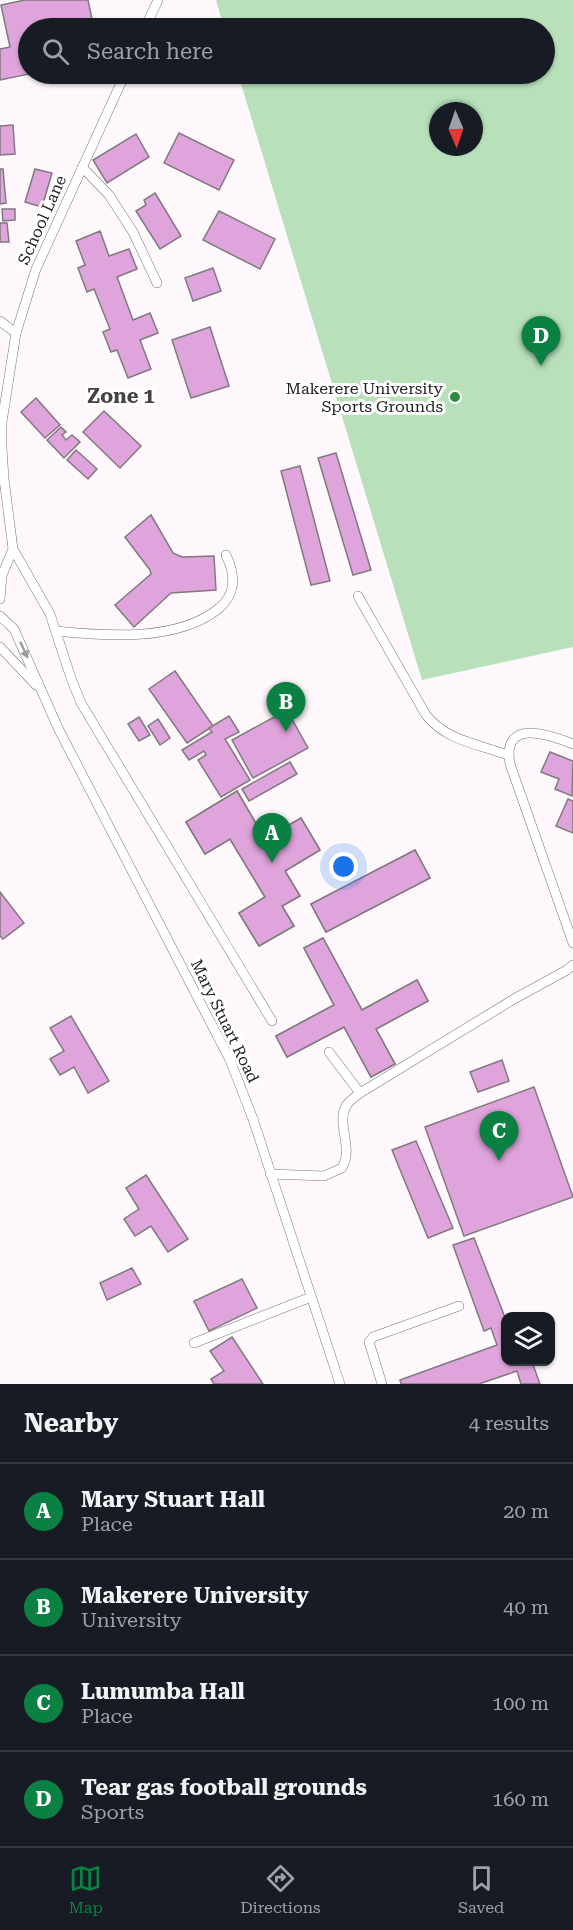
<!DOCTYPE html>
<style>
body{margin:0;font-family:"Roboto Serif",serif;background:#20242c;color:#f1f3f6}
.controls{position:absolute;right:18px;bottom:18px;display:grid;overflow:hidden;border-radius:12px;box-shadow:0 2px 4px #0004}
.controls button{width:54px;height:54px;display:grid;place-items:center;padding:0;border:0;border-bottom:2px solid #363941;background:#171b24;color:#f1f3f6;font:30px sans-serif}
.compass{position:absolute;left:429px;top:102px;width:54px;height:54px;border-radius:50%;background:#171b24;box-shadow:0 2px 4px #0004;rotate:178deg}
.you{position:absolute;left:344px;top:867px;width:21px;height:21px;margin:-15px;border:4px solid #fff;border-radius:50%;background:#1a73e8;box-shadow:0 0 0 9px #1a73e833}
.badge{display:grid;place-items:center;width:39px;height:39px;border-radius:50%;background:#0b8043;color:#fff;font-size:20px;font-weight:700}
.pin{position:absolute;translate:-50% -50px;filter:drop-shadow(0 2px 3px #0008)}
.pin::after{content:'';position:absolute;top:32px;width:21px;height:18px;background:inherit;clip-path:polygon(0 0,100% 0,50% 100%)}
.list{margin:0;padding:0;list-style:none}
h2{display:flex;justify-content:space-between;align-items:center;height:78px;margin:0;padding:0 24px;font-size:26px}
h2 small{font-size:20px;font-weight:400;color:#9ea1a6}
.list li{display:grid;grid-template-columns:39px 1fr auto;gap:18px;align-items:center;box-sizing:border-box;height:96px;padding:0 24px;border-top:2px solid #363941}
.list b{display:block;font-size:22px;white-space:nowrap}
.list p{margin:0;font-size:20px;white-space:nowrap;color:#9ea1a6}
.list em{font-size:20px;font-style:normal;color:#9ea1a6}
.icon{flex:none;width:33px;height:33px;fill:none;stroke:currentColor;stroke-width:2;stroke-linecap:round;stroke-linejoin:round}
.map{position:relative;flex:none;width:573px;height:1384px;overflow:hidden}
.search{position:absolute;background:#171b24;box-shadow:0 2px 4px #0004;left:18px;right:18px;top:18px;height:66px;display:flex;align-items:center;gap:15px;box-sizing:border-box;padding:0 21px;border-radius:33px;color:#9ea1a6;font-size:22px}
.sheet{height:462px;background:#171b24}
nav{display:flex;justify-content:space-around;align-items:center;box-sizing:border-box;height:84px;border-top:2px solid #363941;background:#171b24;font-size:16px;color:#9ea1a6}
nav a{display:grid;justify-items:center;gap:3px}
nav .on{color:#0b8043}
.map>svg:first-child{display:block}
</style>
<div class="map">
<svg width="573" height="1384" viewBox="0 0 573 1384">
<rect width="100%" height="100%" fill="#fef8fd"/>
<path fill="#b8e1bb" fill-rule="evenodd" d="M216,0H573V647L422,680L238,74H544V28H224ZM438,111H474V147H438Z"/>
<g fill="#e0a4dc" stroke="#807a7f" stroke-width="1.5">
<path d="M25,0H88L92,19L47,28H28L29,74L0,80V49L10,47L1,5Z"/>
<path d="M161,74H216V82L160,77Z"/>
<path d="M13,125L15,154L0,155V126Z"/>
<path d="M179,133L234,160L219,190L164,163Z"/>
<path d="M136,134L149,157L107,183L93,160Z"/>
<path d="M0,169H3L6,203L0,204Z"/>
<path d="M35,169L52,173L42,207L25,202Z"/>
<path d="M155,193L181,236L160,249L136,211L146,205L144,200Z"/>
<path d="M2,209H15V220L3,221Z"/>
<path d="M219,211L275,239L260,269L203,240Z"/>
<path d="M0,223H7L9,242H0Z"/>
<path d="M100,231L109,256L129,249L137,269L117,277L133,320L150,313L158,333L140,340L151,369L128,378L117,350L111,352L103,332L110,329L94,289L87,292L78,268L85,265L76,241Z"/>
<path d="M213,268L221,291L193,301L185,278Z"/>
<path d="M210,327L229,386L191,398L172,340Z"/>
<path d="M36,398L60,425L45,438L21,412Z"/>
<path d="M104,411L141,446L120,468L83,432Z"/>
<path d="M61,427L66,432L62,435L66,440L72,435L80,442L64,458L47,440Z"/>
<path d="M76,450L97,469L88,479L67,460Z"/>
<path d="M336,453L371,570L353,575L318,458Z"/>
<path d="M300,466L330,581L311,585L281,471Z"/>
<path d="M151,515L173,553L182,557L214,556L216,590L171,593L134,627L115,605L151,574L150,570L125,537Z"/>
<path d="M175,671L213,726L187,743L149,689Z"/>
<path d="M287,710L308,748L253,778L232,740Z"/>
<path d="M229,716L239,732L225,739L250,780L221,797L198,760L206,755L204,751L189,760L182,750L212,732L209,728Z"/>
<path d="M139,717L150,735L139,741L128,724Z"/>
<path d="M158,719L170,738L160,745L148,726Z"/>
<path d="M550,752L573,761L572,796L555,789L559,779L541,772Z"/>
<path d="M290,762L297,774L249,801L242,789Z"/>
<path d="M237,791L265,839L301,818L320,850L285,871L300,896L282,906L294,926L259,946L239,913L265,897L230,839L205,854L186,822Z"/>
<path d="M237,791L265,839L301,818L320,850L285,871L300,896L282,906L294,926L259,946L239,913L265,897L230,839L205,854L186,822Z"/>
<path d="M568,799L573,801V833L556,826Z"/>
<path d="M415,850L430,878L326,932L311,904Z"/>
<path d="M415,850L430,878L326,932L311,904Z"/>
<path d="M0,892L24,923L3,939L0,936Z"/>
<path d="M323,938L362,1010L417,980L428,1001L376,1029L395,1064L371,1077L344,1027L287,1057L276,1036L334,1005L304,948Z"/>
<path d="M323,938L362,1010L417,980L428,1001L376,1029L395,1064L371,1077L344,1027L287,1057L276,1036L334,1005L304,948Z"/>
<path d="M71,1016L109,1081L88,1093L74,1067L60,1075L50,1059L64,1051L50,1028Z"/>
<path d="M502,1060L509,1081L478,1092L470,1072Z"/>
<path d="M534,1087L573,1197L464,1236L425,1127Z"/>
<path d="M416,1141L453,1228L428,1238L392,1150Z"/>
<path d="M146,1175L188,1239L168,1252L151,1226L135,1236L124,1219L139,1209L126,1188Z"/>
<path d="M474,1238L506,1320V1362H532L540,1384H521L517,1371L479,1384H401L400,1380L497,1345L491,1328L484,1331L453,1245Z"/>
<path d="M132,1268L141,1284L107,1300L100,1283Z"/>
<path d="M242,1279L257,1308L209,1331L194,1301Z"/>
<path d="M232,1337L263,1384H214L211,1379L224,1371L210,1351Z"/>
</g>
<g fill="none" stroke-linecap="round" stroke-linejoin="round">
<g stroke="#7a7579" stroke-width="10">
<g id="lane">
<path d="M145,28L158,0"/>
<path d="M82,167L109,195L133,232L157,283"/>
<path d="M0,321L16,333"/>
<path d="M13,549L50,614L71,678L81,703L272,1021"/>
<path d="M358,596L426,715C447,741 478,744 508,755"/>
<path d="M0,599L2,575L13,549L4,479L2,448V422L16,333L36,269L125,74"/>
<path d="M0,616L14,629L59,730L230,1060L253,1119L340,1384"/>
<path d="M56,631C105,636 177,642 218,609C236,595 236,575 226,555"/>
<path d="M0,647L36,685"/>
<path d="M573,744C548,734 502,718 510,764L573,943"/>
<path d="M329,1052L360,1093"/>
<path d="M270,1174L324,1176L342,1168C354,1148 336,1124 346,1106C349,1101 355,1097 360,1093L514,999L567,970L573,965"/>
<path d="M194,1343L311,1297"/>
<path d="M382,1384L369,1342L373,1337L459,1306"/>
</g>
</g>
<use href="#lane" stroke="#fff" stroke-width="9"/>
</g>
<defs><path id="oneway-solid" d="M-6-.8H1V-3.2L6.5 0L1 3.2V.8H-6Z" transform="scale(1.5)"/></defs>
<use fill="#9b9a9b" href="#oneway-solid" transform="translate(24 650) rotate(65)"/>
<circle fill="#2c8b3e" stroke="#fff" stroke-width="2" cx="455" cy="397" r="6"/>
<g text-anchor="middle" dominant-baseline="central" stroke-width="6" stroke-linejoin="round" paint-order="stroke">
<g font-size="16" fill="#211f21" stroke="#fff">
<text transform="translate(42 220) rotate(-66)">School Lane</text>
<text transform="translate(225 1021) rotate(64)">Mary Stuart Road</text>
</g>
<g font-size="16" fill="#211f21" stroke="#fff" text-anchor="end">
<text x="443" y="388">Makerere University<tspan x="443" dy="18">Sports Grounds</tspan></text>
</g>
<g font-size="20" font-weight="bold" fill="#454145" stroke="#fff">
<text x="121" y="396">Zone 1</text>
</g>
</g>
</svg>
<div class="controls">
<button><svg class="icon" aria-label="layers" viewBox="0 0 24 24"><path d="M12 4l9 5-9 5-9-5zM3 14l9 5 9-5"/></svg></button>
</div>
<svg class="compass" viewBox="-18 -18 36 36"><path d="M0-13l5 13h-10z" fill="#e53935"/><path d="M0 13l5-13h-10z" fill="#9ea1a6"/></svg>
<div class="you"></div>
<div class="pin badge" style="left:272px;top:863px">A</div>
<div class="pin badge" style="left:286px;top:732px">B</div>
<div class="pin badge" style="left:499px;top:1161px">C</div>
<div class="pin badge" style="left:541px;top:366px">D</div>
<div class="search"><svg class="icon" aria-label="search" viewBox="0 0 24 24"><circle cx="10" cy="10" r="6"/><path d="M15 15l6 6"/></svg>Search here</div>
</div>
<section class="sheet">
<h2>Nearby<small>4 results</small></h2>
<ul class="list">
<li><span class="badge">A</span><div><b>Mary Stuart Hall</b><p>Place</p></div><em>20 m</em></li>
<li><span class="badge">B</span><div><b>Makerere University</b><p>University</p></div><em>40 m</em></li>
<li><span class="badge">C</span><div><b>Lumumba Hall</b><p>Place</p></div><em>100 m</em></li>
<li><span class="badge">D</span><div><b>Tear gas football grounds</b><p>Sports</p></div><em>160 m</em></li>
</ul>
</section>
<nav>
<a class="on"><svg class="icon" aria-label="map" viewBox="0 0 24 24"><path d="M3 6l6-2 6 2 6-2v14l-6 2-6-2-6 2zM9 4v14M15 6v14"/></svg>Map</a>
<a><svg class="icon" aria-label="directions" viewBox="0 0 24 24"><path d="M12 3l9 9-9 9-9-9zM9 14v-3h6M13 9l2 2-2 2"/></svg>Directions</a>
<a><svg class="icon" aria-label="saved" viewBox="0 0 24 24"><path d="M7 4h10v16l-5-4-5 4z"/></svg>Saved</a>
</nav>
